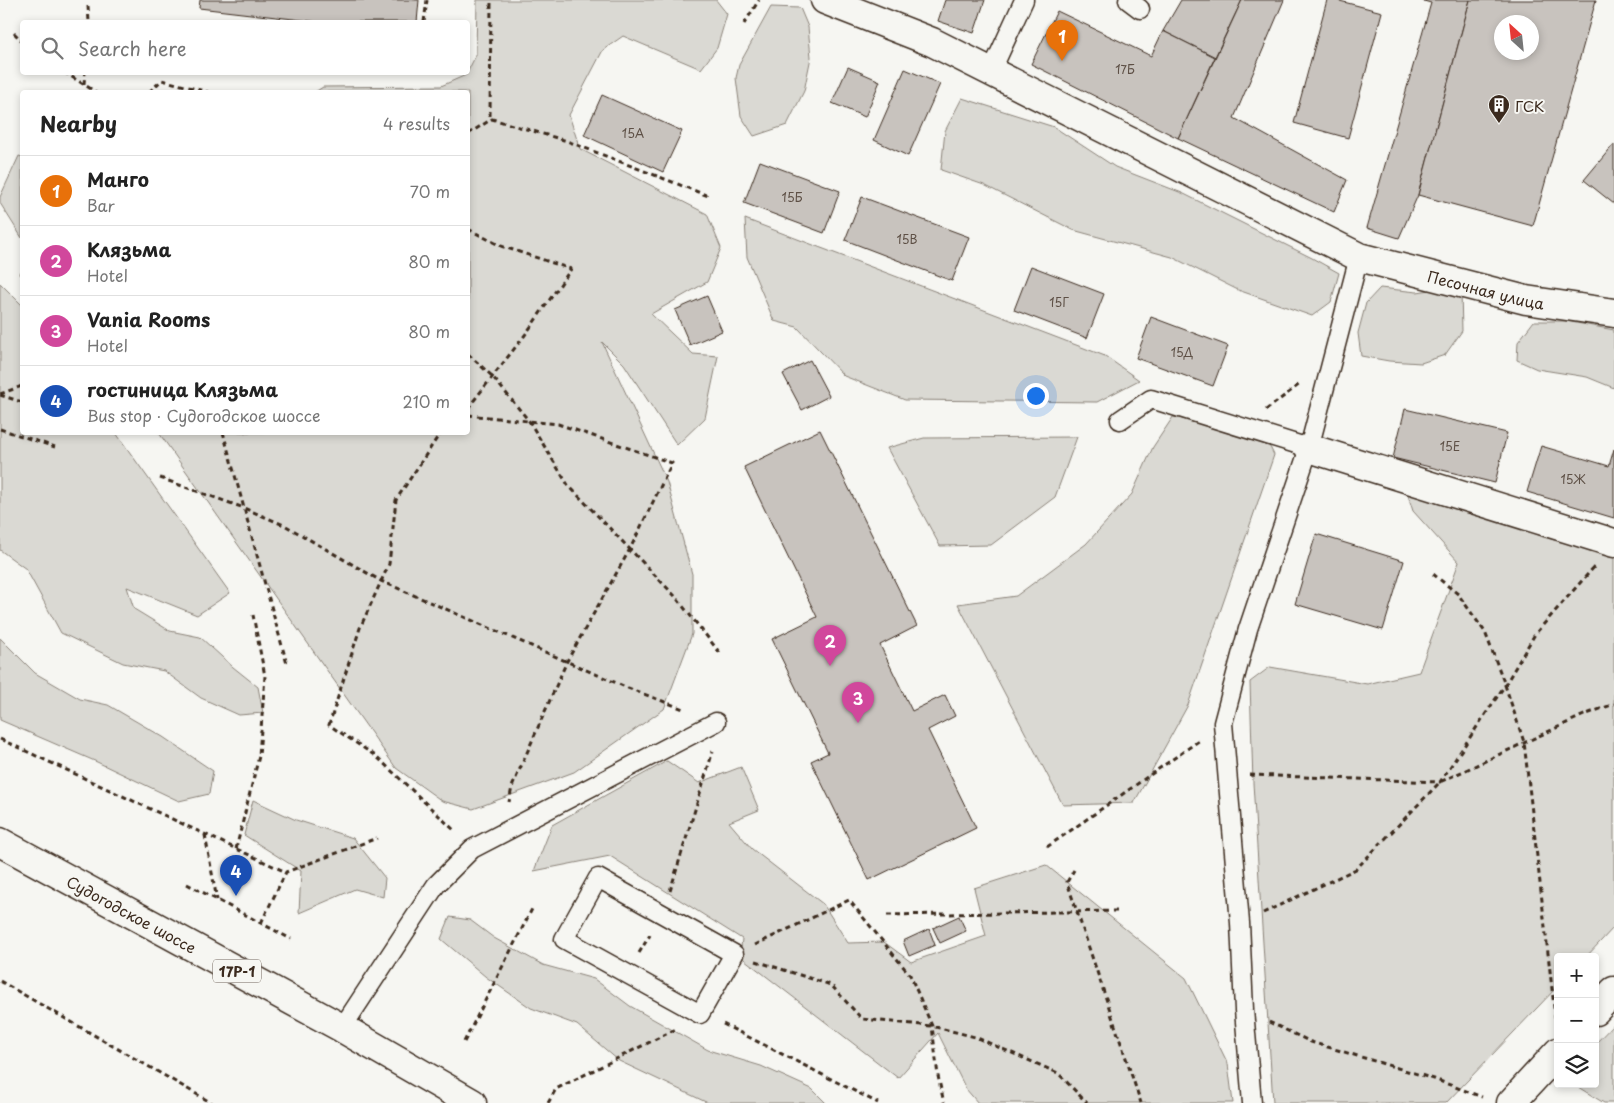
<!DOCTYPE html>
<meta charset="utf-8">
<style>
body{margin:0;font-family:"Playpen Sans",sans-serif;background:#f6f6f6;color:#222}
.controls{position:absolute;right:15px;bottom:15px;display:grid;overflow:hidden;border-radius:5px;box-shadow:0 2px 8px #0003}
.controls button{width:45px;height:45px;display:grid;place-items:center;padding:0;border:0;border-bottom:1px solid #e0e0e0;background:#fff;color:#222;font:25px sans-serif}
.compass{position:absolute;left:1494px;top:15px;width:45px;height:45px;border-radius:50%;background:#fff;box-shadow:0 2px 8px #0003;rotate:333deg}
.you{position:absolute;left:1035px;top:395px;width:18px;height:18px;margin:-12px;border:4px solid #fff;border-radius:50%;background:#1a73e8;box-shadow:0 0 0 8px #1a73e833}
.badge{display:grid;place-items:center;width:32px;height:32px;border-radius:50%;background:#0f766e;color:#fff;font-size:16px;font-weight:700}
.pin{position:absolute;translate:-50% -41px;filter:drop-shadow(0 1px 2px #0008)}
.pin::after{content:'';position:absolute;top:26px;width:18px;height:15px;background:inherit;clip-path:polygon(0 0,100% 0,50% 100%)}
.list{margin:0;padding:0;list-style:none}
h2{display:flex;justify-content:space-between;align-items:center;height:65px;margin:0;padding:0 20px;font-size:21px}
h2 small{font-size:16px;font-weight:400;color:#767676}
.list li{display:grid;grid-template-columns:32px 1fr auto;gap:15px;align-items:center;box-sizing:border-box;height:70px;padding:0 20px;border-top:1px solid #e0e0e0}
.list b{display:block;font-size:19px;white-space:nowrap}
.list p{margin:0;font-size:16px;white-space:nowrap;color:#767676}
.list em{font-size:16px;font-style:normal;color:#767676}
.icon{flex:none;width:28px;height:28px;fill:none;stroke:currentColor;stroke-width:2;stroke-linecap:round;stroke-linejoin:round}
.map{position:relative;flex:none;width:1614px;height:1103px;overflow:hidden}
.search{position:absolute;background:#fff;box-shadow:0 2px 8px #0003;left:20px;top:20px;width:450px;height:55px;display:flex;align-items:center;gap:12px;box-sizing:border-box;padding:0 18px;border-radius:5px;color:#767676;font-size:19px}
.panel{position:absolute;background:#fff;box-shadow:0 2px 8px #0003;left:20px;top:90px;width:450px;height:345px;border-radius:5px}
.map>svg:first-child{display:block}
</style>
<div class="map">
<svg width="1614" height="1103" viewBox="0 0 1614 1103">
<rect width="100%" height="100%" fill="#f6f6f2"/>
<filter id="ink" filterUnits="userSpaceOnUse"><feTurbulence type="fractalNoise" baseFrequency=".02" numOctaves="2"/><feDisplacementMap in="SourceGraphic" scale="10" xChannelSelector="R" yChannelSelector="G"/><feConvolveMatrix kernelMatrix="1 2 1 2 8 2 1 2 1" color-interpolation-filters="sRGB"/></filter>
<g filter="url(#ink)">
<g fill="#dad9d3" stroke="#8a8278">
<path d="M477,0H716L727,14L717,48L701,69L623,36L603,50L569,115L580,149L707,214L721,248L707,282L651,314L693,354L718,356L705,418L677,445L624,364L602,342L667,482L692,574V634L664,709L574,772L473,809L442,801L396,768L159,433L468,432V92H315L323,87L441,86L466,75L476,55Z"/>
<path d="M771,7L800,8L808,27L811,57L804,91L787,125L754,136L741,116L736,78L739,65Z"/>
<path d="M962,98L1054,127L1115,167L1182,193L1312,258L1339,273L1331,302L1312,316L1238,290L1172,257L1073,230L984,185L941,170L945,131Z"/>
<path d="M19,156L22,157V238L0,203V197Z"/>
<path d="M745,219L1105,356L1139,380L1097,402L905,400L844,376L797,327L774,321L747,257Z"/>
<path d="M0,283L22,305V432L116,433L230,593L197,615L127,587L134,609L170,631L200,637L233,667L258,687L263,713L239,715L201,698L164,671L123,663L61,633L26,569L0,550Z"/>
<path d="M1380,288L1417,292L1437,289L1461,291L1462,331L1445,355L1421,363L1389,361L1361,356L1358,333L1366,303Z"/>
<path d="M1534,321H1566L1614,330V388L1587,377L1537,369L1517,360L1518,342Z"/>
<path d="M1173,417L1198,422L1234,435L1268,443L1274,455L1188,705L1134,803L1063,805L958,604L1016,596L1086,544L1132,494L1153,447Z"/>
<path d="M1077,437L1055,497L991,545L940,546L887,448L924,438Z"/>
<path d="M1407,492L1471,505L1543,537L1614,556V927L1586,957H1558V986L1446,1103H1273L1253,783L1250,682L1270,667L1367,684L1419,672L1459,562L1413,511Z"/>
<path d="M0,638L35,673L80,699L108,705L163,737L213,771L209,794L179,801L97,762L0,720Z"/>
<path d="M667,761L699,783L741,767L759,810L729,822L752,849L823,904L848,943L884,942L911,962L986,936L974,888L1046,865L1186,978L1228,1064L1233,1103H978L966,1089L938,1033L898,1078L740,956L742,939L610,856L534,871L552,825Z"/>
<path d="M253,800L296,820L353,838L385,878L383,897L355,889L299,913L301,871L244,835Z"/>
<path d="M450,917L470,920L494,938L543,965L594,979L630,1006L708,1050L761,1066L812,1089L826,1103H708L619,1061L577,1025L531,1008L486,977L441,939Z"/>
<path d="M1614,1024V1103H1604L1573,1084H1595V1044Z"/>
</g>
<g fill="#c8c3be" stroke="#3b2a1e" fill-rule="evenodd">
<path d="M200,0H419L417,22H319L199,8Z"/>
<path d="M945,0H985L974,33L938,21Z"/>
<path d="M1181,0H1242L1215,57L1163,31Z"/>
<path d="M1242,0H1284L1234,118L1347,180L1334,212L1178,138Z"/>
<path d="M1327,0H1336L1382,12L1348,138L1294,123Z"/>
<path d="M1420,0H1470L1418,195L1399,238L1367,228L1431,3Z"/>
<path d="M1470,0H1596L1533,226L1418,195ZM1502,22H1532V52H1502Z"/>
<path d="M1057,11L1151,56L1163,31L1215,57L1178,138L1031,64Z"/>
<path d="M848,67L880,81L865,117L832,103Z"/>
<path d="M905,69L940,84L908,156L874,140Z"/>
<path d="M602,95L682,131L663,172L584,135Z"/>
<path d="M1614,144V204L1584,180Z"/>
<path d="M760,161L840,191L824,233L744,203Z"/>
<path d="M862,197L969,237L952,281L845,240Z"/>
<path d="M1031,266L1104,294L1087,338L1014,310Z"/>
<path d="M707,296L722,331L690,345L675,310Z"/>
<path d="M1151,317L1228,346L1213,386L1136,358Z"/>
<path d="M810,360L829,396L802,410L783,374Z"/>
<path d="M1405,409L1507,433L1495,483L1393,458Z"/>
<path d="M820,430L917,626L880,645L912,711L945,695L955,716L928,730L976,828L869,880L811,761L828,753L772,639L817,617L744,467Z"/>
<path d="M1541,446L1609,466L1614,449V518L1527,492Z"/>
<path d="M1316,534L1404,561L1383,630L1295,604Z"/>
<path d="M959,916L966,931L940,943L933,928Z"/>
<path d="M929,929L935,945L909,956L903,941Z"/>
</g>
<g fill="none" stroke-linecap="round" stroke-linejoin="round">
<g stroke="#3b2a1e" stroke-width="21">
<g id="lane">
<path d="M1128,0L1140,9"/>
<path d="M991,72L1024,0"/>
<path d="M1120,420L1151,399L1309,448"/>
<path d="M598,878L734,954L700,1014L564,939Z"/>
<path d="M342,1028L436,885L472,849L716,722"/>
<path d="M1252,1103L1244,1010L1240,923L1223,723L1248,629L1309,448L1359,257"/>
</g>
</g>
<g stroke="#3b2a1e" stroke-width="31">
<g id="street">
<path id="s1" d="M825,0L932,42L1359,257L1526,300L1614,313"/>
<path d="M1309,448L1614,543"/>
</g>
</g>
<g stroke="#3b2a1e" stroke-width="31">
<g id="secondary">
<path d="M1595,1011L1614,991"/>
<path d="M1511,1103L1558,1052"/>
</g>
</g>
<g stroke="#3b2a1e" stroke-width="31">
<g id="primary">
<path id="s2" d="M0,842L342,1028L472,1103"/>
</g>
</g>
<g stroke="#3b2a1e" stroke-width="3" stroke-dasharray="5 4" stroke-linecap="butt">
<path d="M88,6L89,22"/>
<path d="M424,22L427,0"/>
<path d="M744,24L759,0"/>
<path d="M14,33L22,41"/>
<path d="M64,72L96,92"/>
<path d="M84,84L85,72"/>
<path d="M149,92L162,80L208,92"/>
<path d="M490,116L491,0"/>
<path d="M468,134L492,119L567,141L711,197"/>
<path d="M468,229L501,246L571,269L525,335L468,408"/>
<path d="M21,275L22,272"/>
<path d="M468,354L492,376L529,421L568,485L674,595L720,653"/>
<path d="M0,394L22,386"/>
<path d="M0,395L22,402"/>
<path d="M1266,410L1301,383"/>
<path d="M468,415L558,424L672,463L630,549L567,661L512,787L509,802"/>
<path d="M0,429L55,447"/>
<path d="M223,432L287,664"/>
<path d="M443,432L437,438L396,500L389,564L360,628L329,725L377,757L455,831"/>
<path d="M160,478L244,508L286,526L381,581L628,688L686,710"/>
<path d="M1433,574L1458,594L1485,632L1505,685L1524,742L1556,1024"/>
<path d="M0,739L286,872"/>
<path d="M1250,775L1440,782L1505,685L1535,634L1595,566"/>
<path d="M205,835L217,900"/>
<path d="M1047,847L1200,740"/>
<path d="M236,849L259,756L265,676L253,615"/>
<path d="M1074,870L1067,882L1141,1103"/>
<path d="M187,884L291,939"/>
<path d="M670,891L713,751"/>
<path d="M1263,913L1356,869L1440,782L1584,715L1614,704"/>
<path d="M887,915L1119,911"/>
<path d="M261,923L286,872L377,838"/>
<path d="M755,945L849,900L910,975L932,1026L938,1076L944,1103"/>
<path d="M639,953L650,935"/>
<path d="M756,961L831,985L862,1019L932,1026L975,1037L1058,1073L1087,1103"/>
<path d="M0,981L212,1103"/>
<path d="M1269,1022L1311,1042L1434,1079L1482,1097"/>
<path d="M723,1024L878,1103"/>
<path d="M464,1042L532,909"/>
<path d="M548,1103L556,1089L676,1029"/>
</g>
<use href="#lane" stroke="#f6f6f2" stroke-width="18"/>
<use href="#street" stroke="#f6f6f2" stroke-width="28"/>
<use href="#secondary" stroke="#f6f6f2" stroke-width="28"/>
<use href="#primary" stroke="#f6f6f2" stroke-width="28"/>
</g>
</g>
<defs>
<g id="building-pin" transform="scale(1.125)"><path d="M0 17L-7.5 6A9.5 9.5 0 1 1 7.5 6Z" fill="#3b2a1e" stroke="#f6f6f2"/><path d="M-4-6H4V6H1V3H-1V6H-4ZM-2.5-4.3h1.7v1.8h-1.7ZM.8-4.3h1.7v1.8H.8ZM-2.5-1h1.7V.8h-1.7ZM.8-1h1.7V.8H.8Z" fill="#fff"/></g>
</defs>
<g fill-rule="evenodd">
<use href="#building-pin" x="1499" y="105"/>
</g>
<g text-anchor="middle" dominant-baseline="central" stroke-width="4" stroke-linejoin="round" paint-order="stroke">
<g font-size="12" fill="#5e5046">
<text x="1125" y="69">17Б</text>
<text x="633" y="133">15А</text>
<text x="792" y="197">15Б</text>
<text x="907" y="239">15В</text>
<text x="1059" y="302">15Г</text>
<text x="1182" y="352">15Д</text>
<text x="1450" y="446">15Е</text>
<text x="1573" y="479">15Ж</text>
</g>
<rect fill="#f6f6f2" stroke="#73675e" stroke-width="1" x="213" y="959.5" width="48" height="23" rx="4"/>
<g font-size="14" font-weight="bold" fill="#3b2a1e">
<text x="237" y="971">17Р-1</text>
</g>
<g font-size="15" fill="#3b2a1e" stroke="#f6f6f2" text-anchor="start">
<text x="1515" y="105">ГСК</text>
</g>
<g font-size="15" fill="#3b2a1e" stroke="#f6f6f2">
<text stroke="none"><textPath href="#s1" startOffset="724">Песочная улица</textPath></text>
<text stroke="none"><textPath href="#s2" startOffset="150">Судогодское шоссе</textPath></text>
</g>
</g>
</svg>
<div class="controls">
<button>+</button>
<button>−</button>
<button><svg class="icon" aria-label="layers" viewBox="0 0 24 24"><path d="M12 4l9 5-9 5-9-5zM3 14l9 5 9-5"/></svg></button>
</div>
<svg class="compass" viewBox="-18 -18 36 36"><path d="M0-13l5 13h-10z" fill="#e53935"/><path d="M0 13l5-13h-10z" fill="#767676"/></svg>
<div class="you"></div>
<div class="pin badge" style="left:1062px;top:61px;background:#e8710a">1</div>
<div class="pin badge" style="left:830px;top:666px;background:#d1479c">2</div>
<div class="pin badge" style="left:858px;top:723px;background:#d1479c">3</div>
<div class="pin badge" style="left:236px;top:896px;background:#1a4fb4">4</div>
<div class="search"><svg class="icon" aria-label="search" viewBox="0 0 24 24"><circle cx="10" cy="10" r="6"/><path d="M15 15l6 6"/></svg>Search here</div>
<section class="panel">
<h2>Nearby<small>4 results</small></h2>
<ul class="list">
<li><span class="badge" style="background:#e8710a">1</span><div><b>Манго</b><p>Bar</p></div><em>70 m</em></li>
<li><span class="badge" style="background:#d1479c">2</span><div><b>Клязьма</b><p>Hotel</p></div><em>80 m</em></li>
<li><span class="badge" style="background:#d1479c">3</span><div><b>Vania Rooms</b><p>Hotel</p></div><em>80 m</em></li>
<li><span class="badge" style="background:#1a4fb4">4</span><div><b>гостиница Клязьма</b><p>Bus stop · Судогодское шоссе</p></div><em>210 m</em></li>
</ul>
</section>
</div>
